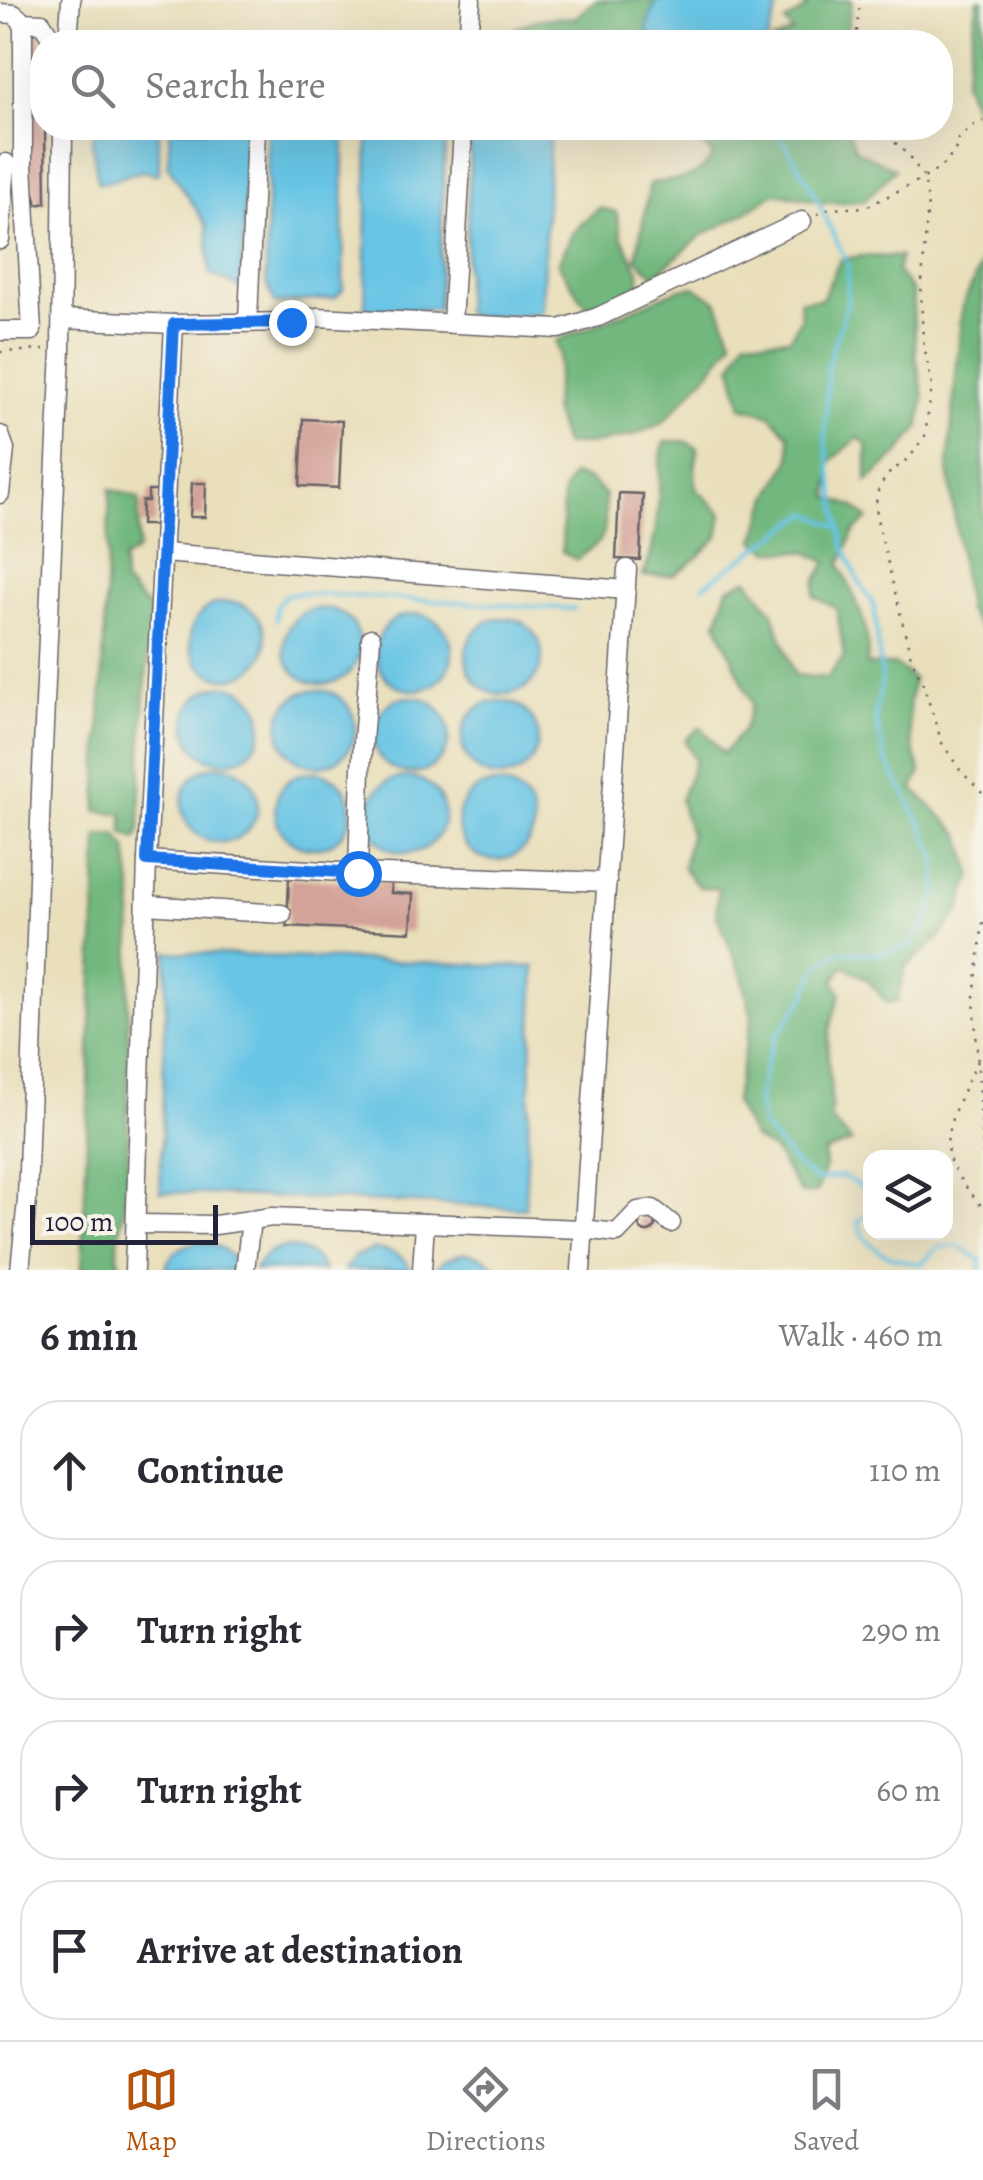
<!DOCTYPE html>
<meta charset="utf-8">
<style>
body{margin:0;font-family:Alegreya,serif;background:#f7f7f7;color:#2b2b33}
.controls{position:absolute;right:30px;bottom:30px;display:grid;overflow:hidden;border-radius:20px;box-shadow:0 10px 40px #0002}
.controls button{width:90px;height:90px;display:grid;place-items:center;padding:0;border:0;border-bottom:2px solid #e1e1e2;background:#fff;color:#2b2b33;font:50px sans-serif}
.scale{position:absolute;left:30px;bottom:25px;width:188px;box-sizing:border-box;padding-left:10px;border:5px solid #22223b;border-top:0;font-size:28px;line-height:35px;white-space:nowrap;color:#22223b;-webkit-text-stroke:8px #f7f3e8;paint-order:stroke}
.stop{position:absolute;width:30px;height:30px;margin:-22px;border:8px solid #1a73e8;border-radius:50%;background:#fff}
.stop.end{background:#1a73e8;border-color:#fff;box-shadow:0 2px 10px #0008}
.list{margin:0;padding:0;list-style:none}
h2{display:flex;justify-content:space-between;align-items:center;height:130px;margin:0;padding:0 40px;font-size:42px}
h2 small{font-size:32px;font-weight:400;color:#7c7c81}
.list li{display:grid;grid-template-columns:65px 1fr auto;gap:30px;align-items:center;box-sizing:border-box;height:140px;margin:0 20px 20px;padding:0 20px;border:2px solid #e1e1e2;border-radius:40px}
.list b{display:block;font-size:38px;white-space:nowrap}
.list em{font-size:32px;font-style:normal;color:#7c7c81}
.icon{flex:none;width:55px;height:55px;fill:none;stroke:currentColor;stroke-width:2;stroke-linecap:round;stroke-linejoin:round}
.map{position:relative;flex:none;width:983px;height:1270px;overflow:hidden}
.search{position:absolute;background:#fff;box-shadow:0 10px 40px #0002;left:30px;right:30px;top:30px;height:110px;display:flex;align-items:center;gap:25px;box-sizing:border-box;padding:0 35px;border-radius:40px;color:#7c7c81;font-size:38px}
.sheet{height:770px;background:#fff}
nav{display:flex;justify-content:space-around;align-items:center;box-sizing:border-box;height:140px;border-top:2px solid #e1e1e2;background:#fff;font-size:28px;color:#7c7c81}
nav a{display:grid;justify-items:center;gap:5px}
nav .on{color:#b45309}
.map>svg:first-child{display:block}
</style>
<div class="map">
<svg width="983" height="1270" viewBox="0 0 983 1270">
<rect width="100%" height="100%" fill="#f7f3e8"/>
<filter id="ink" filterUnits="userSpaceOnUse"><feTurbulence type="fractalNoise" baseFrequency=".01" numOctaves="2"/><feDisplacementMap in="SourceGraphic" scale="20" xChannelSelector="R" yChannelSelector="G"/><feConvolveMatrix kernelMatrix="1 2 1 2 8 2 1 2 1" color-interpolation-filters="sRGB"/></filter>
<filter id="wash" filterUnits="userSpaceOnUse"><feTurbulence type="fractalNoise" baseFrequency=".0048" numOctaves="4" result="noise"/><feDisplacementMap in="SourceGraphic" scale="40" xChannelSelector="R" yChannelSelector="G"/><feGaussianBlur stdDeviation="2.25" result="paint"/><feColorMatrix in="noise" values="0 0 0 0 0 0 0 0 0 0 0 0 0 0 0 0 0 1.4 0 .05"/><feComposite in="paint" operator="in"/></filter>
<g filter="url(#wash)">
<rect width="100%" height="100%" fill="#e9dfbb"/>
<g fill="#72b87e" stroke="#4a6d5c" stroke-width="2.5">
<path d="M596,0H659L658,42H499L501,38C526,20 543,16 575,18Z"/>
<path d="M801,0H852L845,42H770L793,32L785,22L807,8Z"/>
<path d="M978,0H983V130L964,81Z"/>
<path d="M697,128H847L856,150L895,169L864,201L828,203L775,193L743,214L701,236L655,275L636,259L650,183C676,180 699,180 713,156L693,132Z"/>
<path d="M599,208L616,212L622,238L639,271V286L589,310L558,264L573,232Z"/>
<path d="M860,256L900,257L897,271L912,291L916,357L924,397L919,428L899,453L867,482V445L858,438L831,461L829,497L855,507L868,519L853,533L840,565C855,599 872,628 867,665H896L913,679C906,716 908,738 921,772L913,789L961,835L972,874L960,910L939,938L905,968L897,1002L887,1003L867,979L844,966L834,980L841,994C833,1013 828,1031 828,1052C828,1076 834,1094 830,1119L852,1142L824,1152L825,1166L817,1192L801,1194L774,1151L753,1138L734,1102L752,1017L741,973L716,913L719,889L699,887L683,868L690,834L680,800L695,761L685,740L701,727L723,754L744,729L752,704L717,623L728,588L748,579L772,611L795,675L827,678L844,656L837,609L814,596L816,581L827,563L807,552L770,551L755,541L769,497L791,458L789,435L769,414L742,407L732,366L746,338L765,340L790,338L801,317L799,301L822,299L840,260Z"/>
<path d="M983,260V632L967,610L948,468L962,307Z"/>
<path d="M695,287L717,301L733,341L710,371L662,423L634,435L599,443L564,445L553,409L560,356L556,341L680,289Z"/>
<path d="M684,441L698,448L695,469L696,489L722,513L718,537L697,558L674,575L643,576C655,549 658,519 659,490C660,473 658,458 665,442Z"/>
<path d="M572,475L590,480L605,495C604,510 609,533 597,544C590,550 583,553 577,560L562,552L563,493Z"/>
<path d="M110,489L139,498L138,550L123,560L124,583L151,611L142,739L140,830L136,839L123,833V814L97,811Z"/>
<path d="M116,835L127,848L133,895L128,1005V1188L117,1247L120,1270H82L98,836Z"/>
</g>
<g fill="#67c5e5" stroke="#447490" stroke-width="2.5">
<path d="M656,0H772L777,11L767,40L763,42H650L647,26Z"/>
<path d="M95,128H159V172L156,174C134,165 119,183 98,183L92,141Z"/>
<path d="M170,128H248L241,288L210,274L207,226L168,166Z"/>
<path d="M268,128H344L343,290L335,298L275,304L266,282Z"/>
<path d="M368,128H446L438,309H365Z"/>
<path d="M471,128H550L542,307L540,314L474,317L464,312Z"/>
<circle cx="228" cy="640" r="38"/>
<circle cx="322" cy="646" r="38"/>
<circle cx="414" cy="652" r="38"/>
<circle cx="504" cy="656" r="38"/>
<circle cx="224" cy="724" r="38"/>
<circle cx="317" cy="728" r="38"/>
<circle cx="411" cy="735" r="38"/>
<circle cx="500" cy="739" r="38"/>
<circle cx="220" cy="804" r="38"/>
<circle cx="313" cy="810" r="38"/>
<circle cx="406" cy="815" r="38"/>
<circle cx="496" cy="822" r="38"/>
<path d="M167,952L535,967L525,1208L160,1192Z"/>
<path d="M198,1242C218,1243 231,1251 238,1270H165C170,1253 181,1245 198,1242Z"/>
<path d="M286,1247C304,1249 315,1254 324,1270H254C262,1256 270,1250 286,1247Z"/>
<path d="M375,1249C392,1250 403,1255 412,1270H344L355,1256Z"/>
<path d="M463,1253C478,1254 488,1258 498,1270H435L443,1261Z"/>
</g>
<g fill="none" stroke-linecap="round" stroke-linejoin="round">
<g stroke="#67c5e5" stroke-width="4">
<path d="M782,138L813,191L848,265L847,304L828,364L825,438L843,544L857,578L874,606L882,681L875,715L885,758L924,829L937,859V889L928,922L909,947L874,954L838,952L818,966L805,997L775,1038L763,1073L758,1102L763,1127L797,1166L817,1180L842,1176L870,1192"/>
<path d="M703,586L808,513L841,528"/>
<path d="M276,620V607L284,596L297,593L574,609"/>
<path d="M870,1214L858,1220C863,1250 895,1261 921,1264L939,1247L958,1246L981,1260L980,1270"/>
</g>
</g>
<g id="blocks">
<g fill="#d3a298">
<path d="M29,33H42V128H45L46,203L37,205L28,166Z"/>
<path d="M303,419L342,421L339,488L300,486Z"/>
<path d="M192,483H206L205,517H190Z"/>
<path d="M148,491H157L155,525H141L142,501H148Z"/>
<path d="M619,493L643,494L640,560L616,559Z"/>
<path d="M289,878L391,883V893L413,894L411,932L287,926Z"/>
<circle cx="647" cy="1224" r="8"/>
</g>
</g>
</g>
<g filter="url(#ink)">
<use href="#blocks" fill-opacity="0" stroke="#686468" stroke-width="2.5"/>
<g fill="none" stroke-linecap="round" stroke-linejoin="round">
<g stroke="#686468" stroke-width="21">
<g id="minor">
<path d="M0,13L14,14L23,22L42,23L54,42"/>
<path d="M69,39L114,42"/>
<path d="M68,42L71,0"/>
<path d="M468,42L471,0"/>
<path d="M0,240L6,163"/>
<path d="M62,319L174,324L291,322L317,317L559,329L598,317L802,221"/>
<path d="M248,321L256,128"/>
<path d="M452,323L463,128"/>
<path d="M0,331H32L23,164V22"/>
<path d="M0,435L5,449L0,494"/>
<path d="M163,553L626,590"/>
<path d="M147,860L358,873L607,882"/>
<path d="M358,873L361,768L371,638"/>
<path d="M146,905L282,914"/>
<path d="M136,1224L215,1225L272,1217L582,1229L617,1233L638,1211L653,1209L671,1223"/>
<path d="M20,1270L27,1200L41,792L61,350L63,128"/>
<path d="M134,1270L147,860L174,324"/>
<path d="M245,1270L251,1220"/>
<path d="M422,1270L425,1223"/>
<path d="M581,1270L627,569"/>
</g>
</g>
<g stroke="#686468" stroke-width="2.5" stroke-dasharray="2.5 8" stroke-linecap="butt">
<path d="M856,42L860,0"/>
<path d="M880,128L911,158L924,178L928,201L921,295L923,340L932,386L925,436L910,457L886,476L876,495L877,519L911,657L923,684L942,743L960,770L983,794"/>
<path d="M817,214L829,209L866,207L924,178L939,169L955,152L957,140L974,125L983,121"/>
<path d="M0,352L44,350"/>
<path d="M983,922L974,997L983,1155"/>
<path d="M978,1061C966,1086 943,1125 948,1153C951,1173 971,1192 983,1208"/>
</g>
<use href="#minor" stroke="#fff" stroke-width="18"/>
</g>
</g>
<g fill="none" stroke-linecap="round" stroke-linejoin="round" filter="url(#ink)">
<path stroke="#1a73e8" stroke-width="12" d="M291,322L174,324L147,860L358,873"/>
</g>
</svg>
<div class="controls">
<button><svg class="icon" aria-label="layers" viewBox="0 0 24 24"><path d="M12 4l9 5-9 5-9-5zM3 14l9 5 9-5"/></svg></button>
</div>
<div class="scale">100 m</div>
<div class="stop" style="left:358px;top:873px"></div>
<div class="stop end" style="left:291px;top:322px"></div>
<div class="search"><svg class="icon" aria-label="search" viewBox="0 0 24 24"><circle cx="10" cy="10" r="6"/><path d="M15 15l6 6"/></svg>Search here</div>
</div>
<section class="sheet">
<h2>6 min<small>Walk · 460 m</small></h2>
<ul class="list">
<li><svg class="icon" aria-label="ahead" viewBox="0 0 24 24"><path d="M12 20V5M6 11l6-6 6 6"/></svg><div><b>Continue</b></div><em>110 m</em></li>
<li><svg class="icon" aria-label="right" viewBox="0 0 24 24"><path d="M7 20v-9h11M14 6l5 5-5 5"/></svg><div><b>Turn right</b></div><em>290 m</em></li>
<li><svg class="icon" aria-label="right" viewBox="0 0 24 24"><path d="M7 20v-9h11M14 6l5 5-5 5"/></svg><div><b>Turn right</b></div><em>60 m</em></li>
<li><svg class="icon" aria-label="arrive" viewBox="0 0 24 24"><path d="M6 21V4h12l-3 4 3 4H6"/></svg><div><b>Arrive at destination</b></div></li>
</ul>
</section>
<nav>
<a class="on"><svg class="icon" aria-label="map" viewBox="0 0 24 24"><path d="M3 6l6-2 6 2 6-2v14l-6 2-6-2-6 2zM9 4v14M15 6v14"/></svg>Map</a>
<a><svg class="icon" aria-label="directions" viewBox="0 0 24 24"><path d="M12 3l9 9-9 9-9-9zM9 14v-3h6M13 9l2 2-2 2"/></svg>Directions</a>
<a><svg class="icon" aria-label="saved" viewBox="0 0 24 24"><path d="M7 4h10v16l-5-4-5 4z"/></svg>Saved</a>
</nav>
